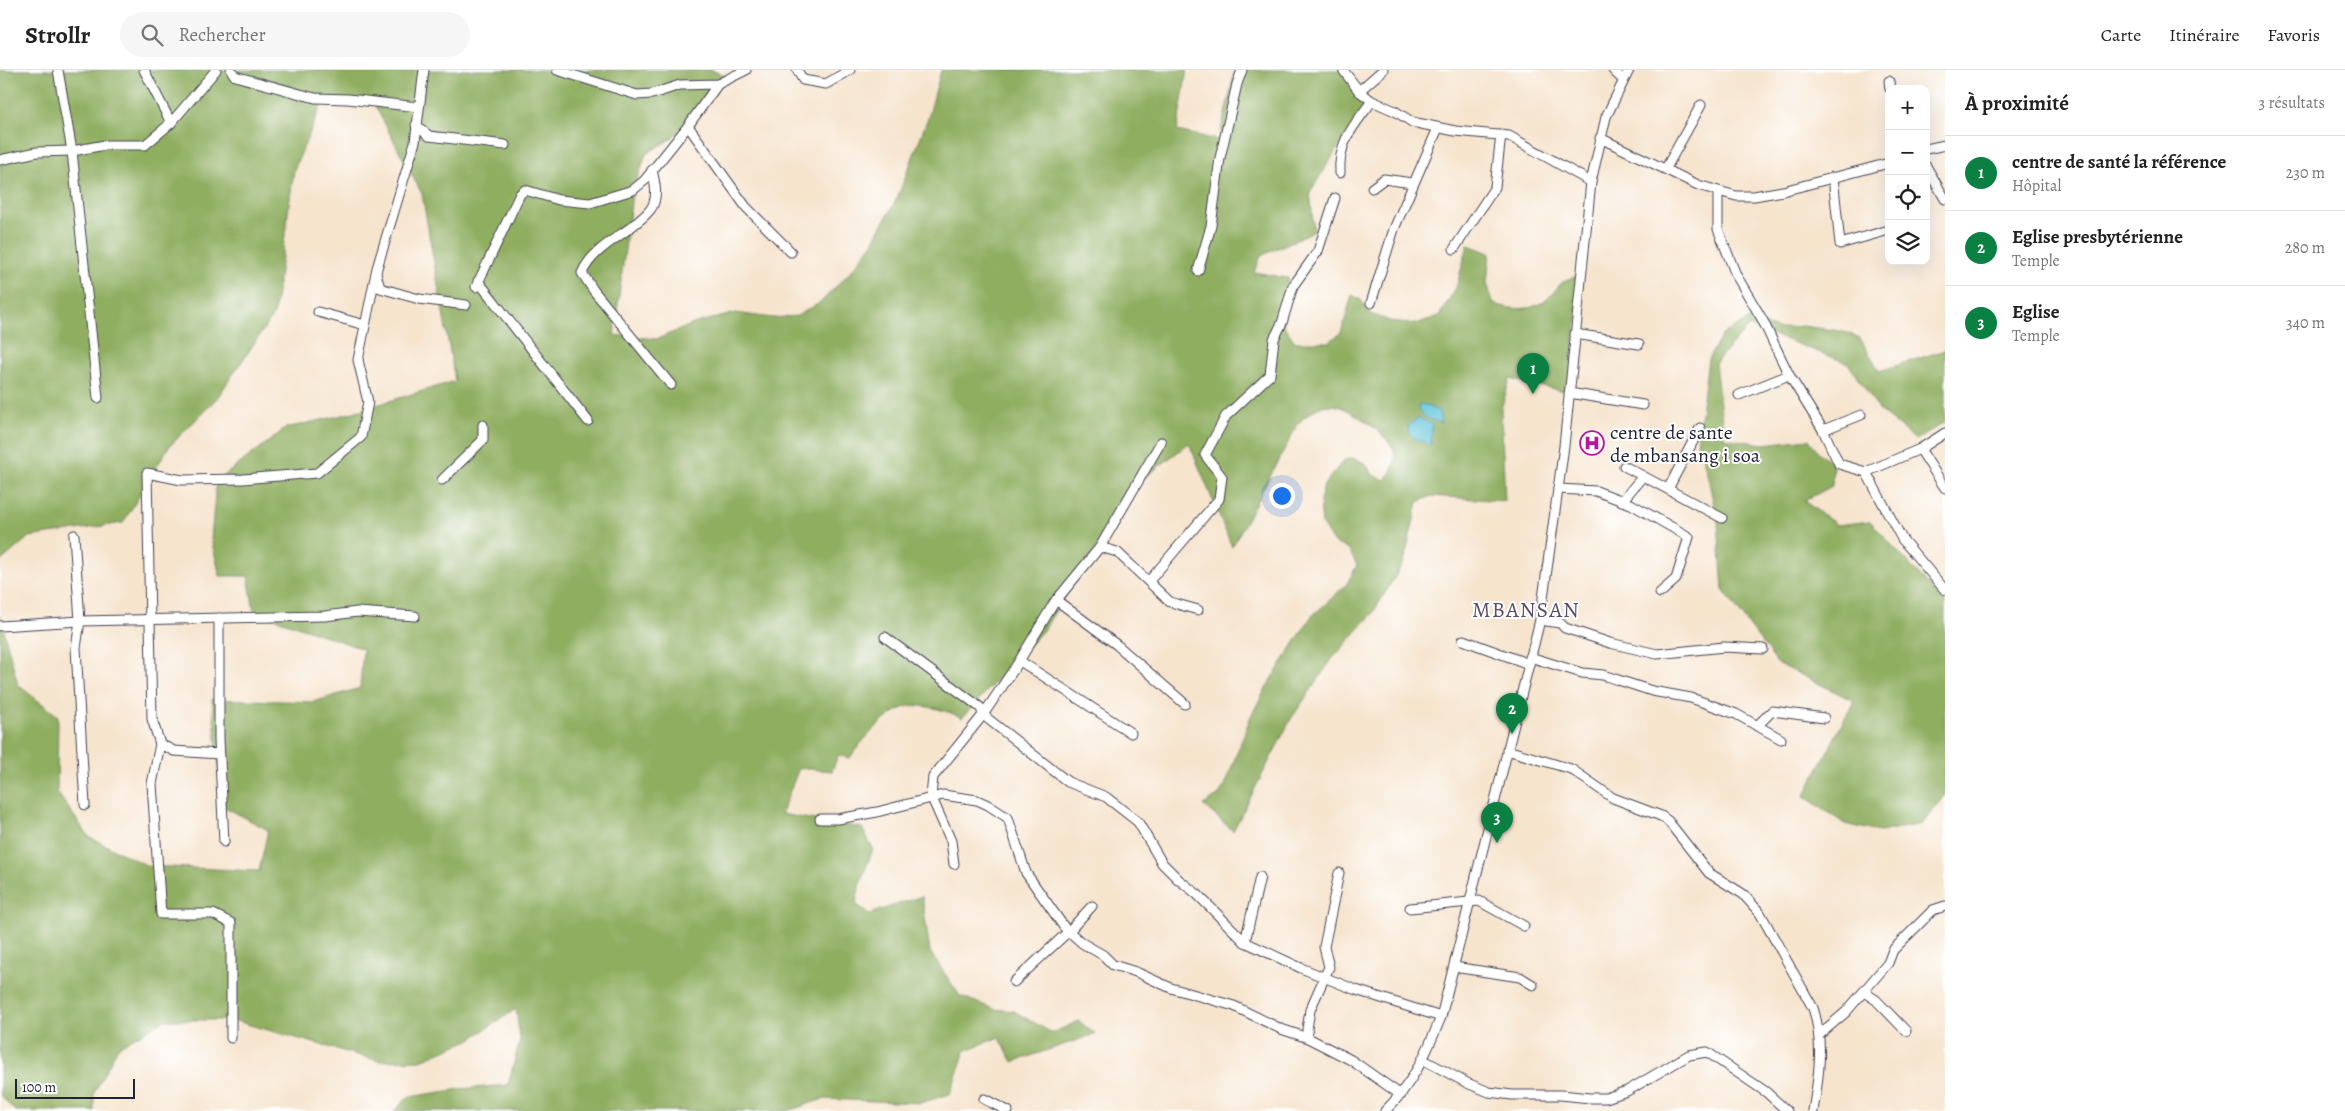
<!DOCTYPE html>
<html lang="fr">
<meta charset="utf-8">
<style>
body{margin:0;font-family:Alegreya,serif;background:#f6f6f6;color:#222}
.controls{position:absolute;right:15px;top:15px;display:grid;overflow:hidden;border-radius:10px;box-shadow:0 5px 20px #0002}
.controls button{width:45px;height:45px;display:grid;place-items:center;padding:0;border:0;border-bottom:1px solid #e0e0e0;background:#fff;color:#222;font:25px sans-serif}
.scale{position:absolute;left:15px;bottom:12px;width:120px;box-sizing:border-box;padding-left:5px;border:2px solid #22223b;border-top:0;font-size:14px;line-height:18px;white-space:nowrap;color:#22223b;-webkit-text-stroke:4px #fff;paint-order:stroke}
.you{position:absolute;left:1281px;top:425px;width:18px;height:18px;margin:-12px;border:4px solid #fff;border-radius:50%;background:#1a73e8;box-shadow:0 0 0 8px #1a73e833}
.badge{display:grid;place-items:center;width:32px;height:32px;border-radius:50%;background:#0b8043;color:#fff;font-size:16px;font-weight:700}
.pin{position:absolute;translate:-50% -41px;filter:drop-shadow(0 1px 2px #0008)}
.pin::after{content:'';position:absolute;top:26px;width:18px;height:15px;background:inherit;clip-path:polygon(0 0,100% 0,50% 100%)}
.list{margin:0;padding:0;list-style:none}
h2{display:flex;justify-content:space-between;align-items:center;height:65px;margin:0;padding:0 20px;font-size:21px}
h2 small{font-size:16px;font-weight:400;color:#767676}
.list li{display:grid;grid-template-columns:32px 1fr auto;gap:15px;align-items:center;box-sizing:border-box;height:75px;padding:0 20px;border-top:1px solid #e0e0e0}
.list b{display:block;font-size:19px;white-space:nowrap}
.list p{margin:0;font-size:16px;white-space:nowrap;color:#767676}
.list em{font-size:16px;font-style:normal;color:#767676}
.icon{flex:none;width:28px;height:28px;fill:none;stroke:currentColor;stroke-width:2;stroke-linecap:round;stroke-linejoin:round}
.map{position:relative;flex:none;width:1945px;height:1041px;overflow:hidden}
header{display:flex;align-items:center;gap:30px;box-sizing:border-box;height:70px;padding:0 25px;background:#fff;border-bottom:1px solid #e0e0e0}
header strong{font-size:24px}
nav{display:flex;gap:28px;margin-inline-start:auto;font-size:18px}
.search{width:350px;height:45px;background:#f6f6f6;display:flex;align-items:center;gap:12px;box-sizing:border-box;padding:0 18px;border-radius:28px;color:#767676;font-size:19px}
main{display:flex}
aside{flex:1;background:#fff}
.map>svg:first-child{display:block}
</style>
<header>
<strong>Strollr</strong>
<div class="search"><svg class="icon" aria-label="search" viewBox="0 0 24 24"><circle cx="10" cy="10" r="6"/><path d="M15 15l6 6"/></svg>Rechercher</div>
<nav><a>Carte</a><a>Itinéraire</a><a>Favoris</a></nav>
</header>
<main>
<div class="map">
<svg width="1945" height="1041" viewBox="0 0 1945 1041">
<rect width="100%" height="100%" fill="#fff"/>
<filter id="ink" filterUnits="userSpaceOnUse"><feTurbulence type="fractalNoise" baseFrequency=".02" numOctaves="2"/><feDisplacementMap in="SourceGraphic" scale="10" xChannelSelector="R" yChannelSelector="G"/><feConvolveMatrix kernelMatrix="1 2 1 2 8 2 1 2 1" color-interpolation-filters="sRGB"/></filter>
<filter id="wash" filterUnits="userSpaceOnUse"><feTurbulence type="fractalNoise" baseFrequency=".0096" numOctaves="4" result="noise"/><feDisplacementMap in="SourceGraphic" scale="20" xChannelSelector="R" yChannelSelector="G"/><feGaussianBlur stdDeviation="1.12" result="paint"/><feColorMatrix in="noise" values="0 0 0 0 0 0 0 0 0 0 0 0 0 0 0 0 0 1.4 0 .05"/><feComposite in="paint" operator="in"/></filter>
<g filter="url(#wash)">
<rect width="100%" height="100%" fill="#f6e4cd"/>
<g fill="#8fae61" stroke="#58684e">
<path d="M0,0H711L726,6L704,38L672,68L646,84L632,125L614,265L657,269L696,253L736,243L772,248L797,246L821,232L852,200L872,174L898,126L929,45L941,0H1187L1177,61L1219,70L1235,0H1343L1365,35L1310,122L1314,161L1261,186L1254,202L1288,208L1283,254L1295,272H1329L1341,263L1352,225L1361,230L1370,244L1390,251L1415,254L1439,246L1456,218L1468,175L1490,183L1487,213L1493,233C1511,240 1529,242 1546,230C1554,224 1558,214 1566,210C1571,208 1577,207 1582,205L1568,322L1510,309L1501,339L1505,431L1431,426L1418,432L1404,492L1373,543L1332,589L1291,649L1233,761L1203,735L1218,726L1225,715L1250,648L1266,618L1311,547L1346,515L1357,495L1349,480L1333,472L1322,454L1320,431L1324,415L1343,391L1353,388L1365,393L1373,405L1385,410C1390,403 1396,394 1395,385C1394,368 1346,333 1329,335C1318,335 1308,345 1299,352L1232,477L1189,373L1138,413L1045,558L962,648C950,641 923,634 909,636C889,640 860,672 850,688L838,685L832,701L799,698L781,744L862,758L873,779L859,817L856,834L869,844L922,826L930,882L960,926L994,939L1014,941L1052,963L1079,951L1095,964L1013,992L999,967L965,981L950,1024L920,1033L823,1029L788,1041H394L408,1027L460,1019L508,1015L520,970L516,939L469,970L421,990L379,991L232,950H164L118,977L94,1023V1041H15L0,1025V546L18,615L58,646L57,722L89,767L148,796L259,801L268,760L223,736L212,629L313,632L360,618L363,579L254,541L248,506H220L211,469L216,412L286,358L347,344L455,311L422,124L373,32L324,29L294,100L274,244L217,328L168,378L123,453L29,467L0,492Z"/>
<path d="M1750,249L1777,259L1802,256L1841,261L1860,268L1879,301L1945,280V352L1916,370L1880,341L1848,293L1749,256L1715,293L1724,368L1763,374L1809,369L1818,382L1833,393L1832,416L1804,431L1837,455L1870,451L1942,530L1945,529V726L1922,754L1880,762L1845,754L1804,726L1854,631L1777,593L1723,520L1718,453L1706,399L1697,373L1708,289L1723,264Z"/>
</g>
<g fill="#5bc2d9" stroke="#3e728a">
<path d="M1422,334L1439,341L1441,353C1431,350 1418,347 1418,335Z"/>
<path d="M1418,348L1432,354L1431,375L1415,369L1408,362L1409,355Z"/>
</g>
</g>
<g filter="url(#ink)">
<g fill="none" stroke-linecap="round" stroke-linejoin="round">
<g stroke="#423f51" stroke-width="11">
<g id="minor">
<path d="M58,0L72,81L98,328"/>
<path d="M144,0L171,53"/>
<path d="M231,0L235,6L315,28L348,29L418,37"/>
<path d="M557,0L637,25L652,24L680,15L718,14L746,0"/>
<path d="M797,0L803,10L826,14L850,0"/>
<path d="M1343,0L1359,21L1372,31L1395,41L1412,52L1455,61L1509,66L1591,112"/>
<path d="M1613,0L1623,10"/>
<path d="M1889,11L1890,19"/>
<path d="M1359,21L1383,0"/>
<path d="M416,55L429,66L505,75"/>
<path d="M688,56L746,137L791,182"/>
<path d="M1600,68L1698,115L1736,126H1754L1783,121L1889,93"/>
<path d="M1926,79L1945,75"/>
<path d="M0,90L37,82L72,81L105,75H145L171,53L216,0"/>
<path d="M1926,96L1945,129"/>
<path d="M1666,98L1701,35"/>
<path d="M652,100C655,112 659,129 650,140C630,164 595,174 582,203L594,221L671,315"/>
<path d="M1340,103C1338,71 1354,56 1372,31"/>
<path d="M1833,107L1840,174L1889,160"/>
<path d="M1372,118L1384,109L1412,113"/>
<path d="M1718,122V159L1736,205L1762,249L1789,305L1823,360L1839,394L1866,402L1920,379L1945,363"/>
<path d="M1454,179L1495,117L1501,65"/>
<path d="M1198,201L1211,156L1220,88L1237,14L1242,0"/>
<path d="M376,204L380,218L419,229L466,235"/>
<path d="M478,211L588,351"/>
<path d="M476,217L520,124L525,120L559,130L590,133L633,120L644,111L688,56L718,14"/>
<path d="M1371,233L1394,159L1438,58"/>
<path d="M318,242L365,255"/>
<path d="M1575,264L1639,274"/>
<path d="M1569,323L1643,335"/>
<path d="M1739,325L1789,305"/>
<path d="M1823,360L1861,345"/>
<path d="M1920,379L1945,418"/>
<path d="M1624,396L1722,448"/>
<path d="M1866,402L1902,469L1945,520"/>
<path d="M442,410L483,370V355"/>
<path d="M1558,419L1596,421L1631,434L1689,467L1676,509L1660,523"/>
<path d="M1668,419L1700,358"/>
<path d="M1622,431L1643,406"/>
<path d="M74,465L80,551L76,578L85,735"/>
<path d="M1100,477L1117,482L1170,532L1198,540"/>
<path d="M1149,511L1219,429L1222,407L1205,385L1226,346L1270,305L1274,269L1282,253L1293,216L1318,181L1335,128"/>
<path d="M1056,530L1117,575L1185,634"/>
<path d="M219,548V669L224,772"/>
<path d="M1540,550L1560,553L1565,558L1610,573L1657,584L1724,577L1763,579"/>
<path d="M0,556L80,551L325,546L357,542L415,546"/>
<path d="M885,567L981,638L983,645L1068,712L1106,727L1138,752L1162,793L1179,810L1197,824L1245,872L1301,898L1356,920L1441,947"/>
<path d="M1463,570L1529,594"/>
<path d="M1530,587L1582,603L1603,605L1652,621L1691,628L1736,644L1781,669"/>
<path d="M1020,591L1131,663"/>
<path d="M1757,656L1772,641L1824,648"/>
<path d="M160,674L152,714L161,844H213L231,853V968"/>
<path d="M1507,680L1571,699L1613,728L1661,746L1668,751L1709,803L1743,824L1760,843L1813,938C1824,972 1819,1006 1813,1041"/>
<path d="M219,684L174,681L160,674L152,649L147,403L182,410L243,409L317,403L361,367L368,332L358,290L377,198L415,72L424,0"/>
<path d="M820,749H838L877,742L943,725L977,730L988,735L1008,748L1026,803L1064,857L1082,873L1103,885L1113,895L1136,902L1171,918L1234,936L1281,959L1308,968L1351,990L1401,1025"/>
<path d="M954,794L951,771L931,726L933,707L983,645L1018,593L1054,533L1100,477L1161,372"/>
<path d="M1410,838L1479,831L1524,856"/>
<path d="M1245,872L1260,807"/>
<path d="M1454,897L1520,907L1533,915"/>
<path d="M1014,912L1069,861L1092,836"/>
<path d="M1864,922L1876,930L1906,961"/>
<path d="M1820,964L1846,942L1888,893L1893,880L1933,840L1945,836"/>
<path d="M1308,968L1307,959L1310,940L1329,897L1324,877L1339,803"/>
<path d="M1424,990L1467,1013L1489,1022L1512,1025H1561L1590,1028H1606L1627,1021L1689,985L1707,982L1766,1022L1787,1041"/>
<path d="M984,1029L1008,1041"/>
<path d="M1385,1041C1413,1014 1427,982 1441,947L1540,550L1564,376L1591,112L1606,47L1629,0"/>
</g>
</g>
<use href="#minor" stroke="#fff" stroke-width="9"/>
</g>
</g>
<defs>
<g id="hospital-ring" transform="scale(1.25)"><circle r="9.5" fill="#fff" stroke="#b5179e" stroke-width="1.5"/><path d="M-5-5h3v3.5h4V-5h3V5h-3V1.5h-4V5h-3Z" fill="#b5179e"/></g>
</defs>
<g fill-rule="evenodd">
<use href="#hospital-ring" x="1592" y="373"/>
</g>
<g text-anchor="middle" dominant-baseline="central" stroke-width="4" stroke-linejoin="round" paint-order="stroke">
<g font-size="20" fill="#22223b" stroke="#fff" text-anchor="start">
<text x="1610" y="362">centre de sante<tspan x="1610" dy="23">de mbansang i soa</tspan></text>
</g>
<g font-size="22" letter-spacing="1" fill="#5b4d6c" stroke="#fff">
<text x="1526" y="540">MBANSAN</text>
</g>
</g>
</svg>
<div class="controls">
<button>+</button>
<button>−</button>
<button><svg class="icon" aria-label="locate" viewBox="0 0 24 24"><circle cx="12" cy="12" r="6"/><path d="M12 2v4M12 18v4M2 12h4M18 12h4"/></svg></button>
<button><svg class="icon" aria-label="layers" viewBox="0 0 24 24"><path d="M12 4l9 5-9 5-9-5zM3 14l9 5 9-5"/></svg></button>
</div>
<div class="scale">100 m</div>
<div class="you"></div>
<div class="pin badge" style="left:1533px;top:324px">1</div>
<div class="pin badge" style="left:1512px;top:664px">2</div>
<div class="pin badge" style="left:1497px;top:773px">3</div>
</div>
<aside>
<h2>À proximité<small>3 résultats</small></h2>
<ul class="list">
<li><span class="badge">1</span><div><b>centre de santé la référence</b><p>Hôpital</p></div><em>230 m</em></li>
<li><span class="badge">2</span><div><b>Eglise presbytérienne</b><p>Temple</p></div><em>280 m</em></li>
<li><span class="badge">3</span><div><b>Eglise</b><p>Temple</p></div><em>340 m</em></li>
</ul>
</aside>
</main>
